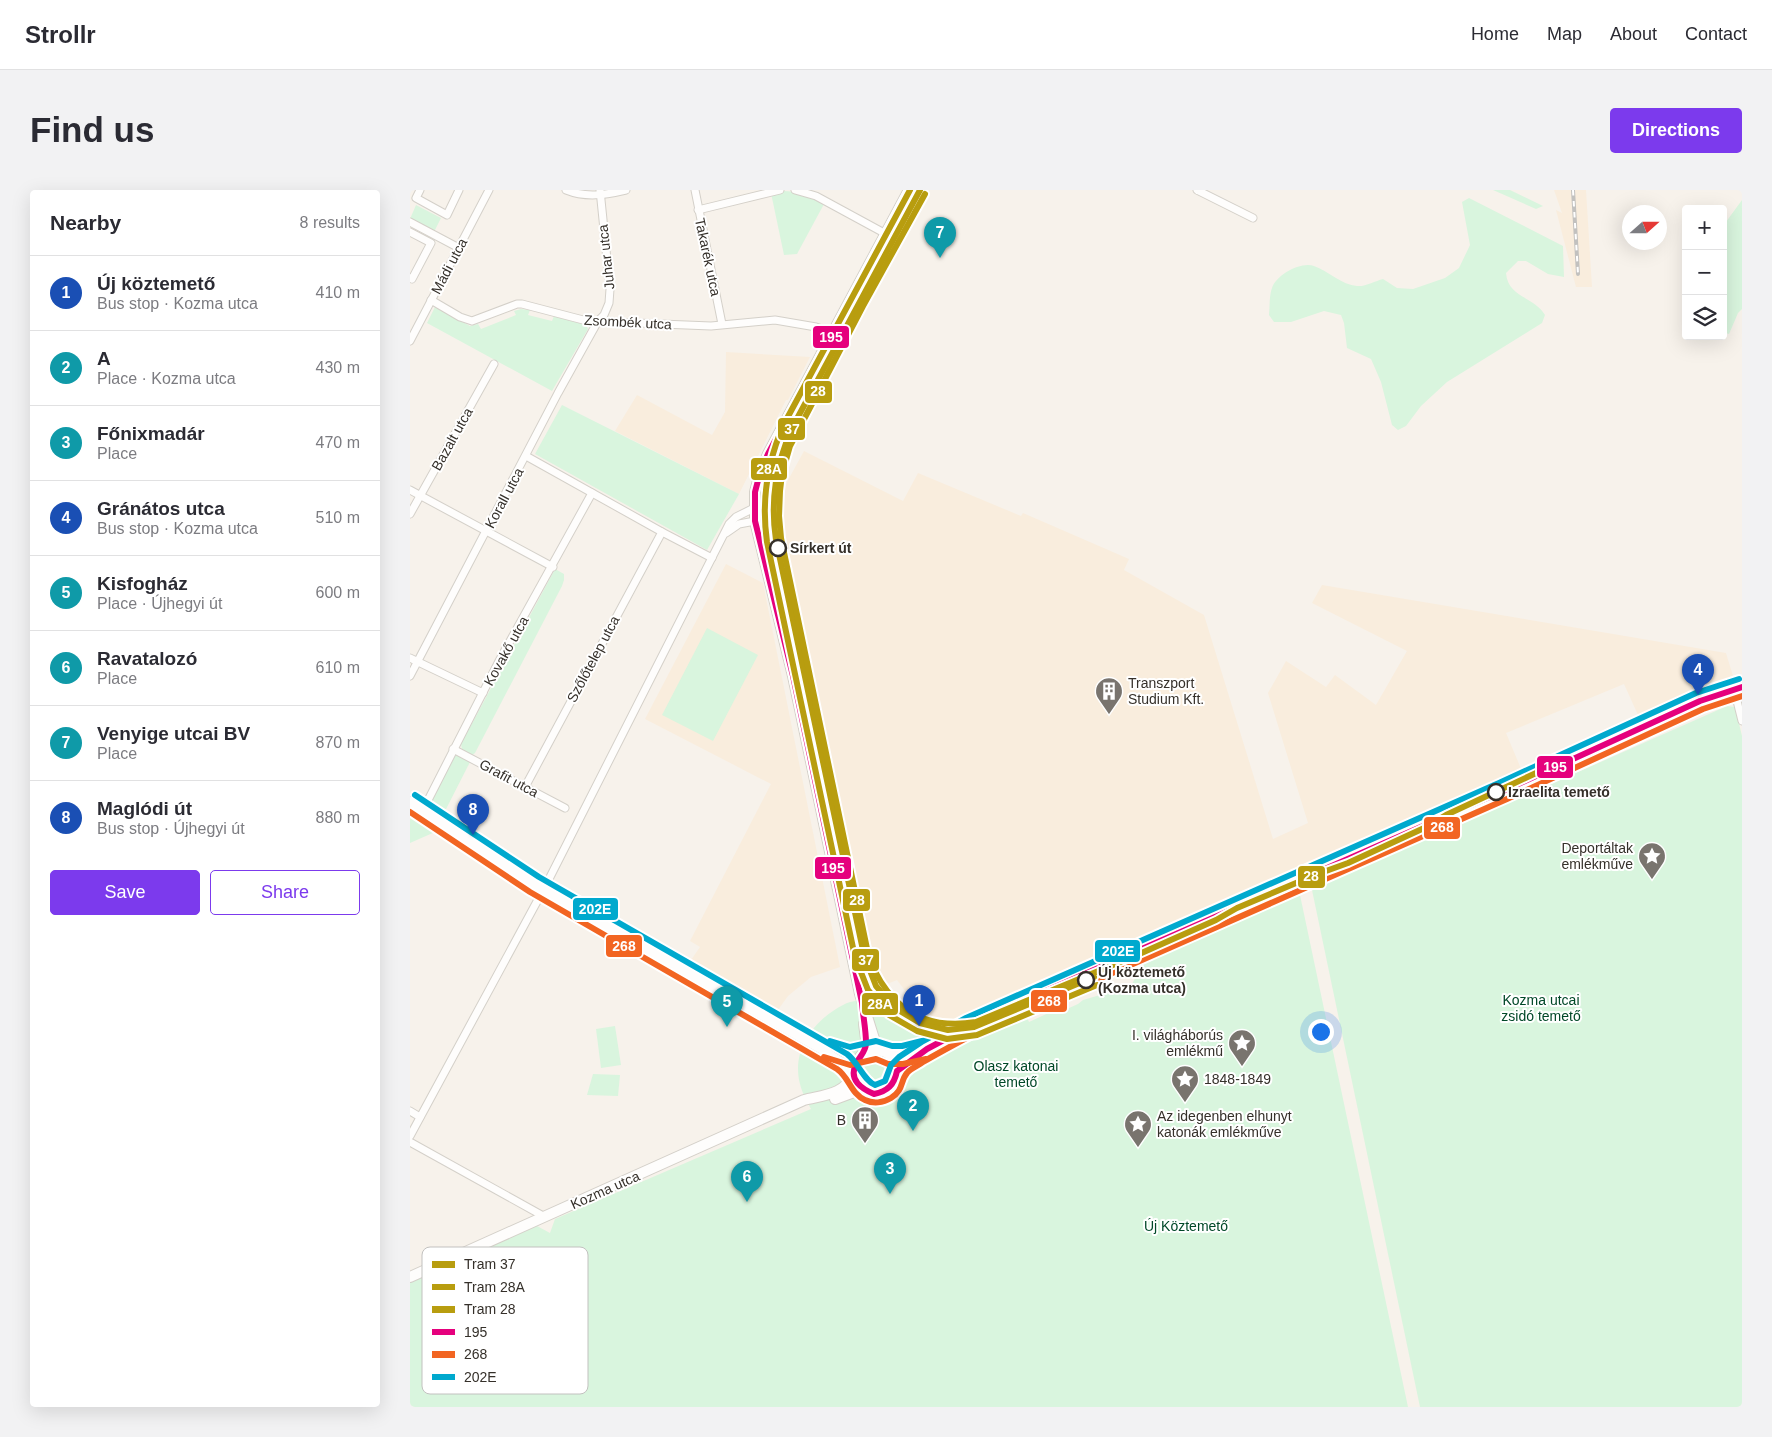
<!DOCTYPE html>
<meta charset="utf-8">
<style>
body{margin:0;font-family:Arial,sans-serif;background:#f2f2f3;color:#2b2b33}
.controls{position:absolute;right:15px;top:15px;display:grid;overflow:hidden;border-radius:5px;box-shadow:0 5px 20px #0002}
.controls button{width:45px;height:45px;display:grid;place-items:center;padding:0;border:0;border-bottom:1px solid #e1e1e2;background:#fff;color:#2b2b33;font:25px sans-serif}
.compass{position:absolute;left:1212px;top:15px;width:45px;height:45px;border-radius:50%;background:#fff;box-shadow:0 5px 20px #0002;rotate:69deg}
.you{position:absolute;left:910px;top:841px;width:18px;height:18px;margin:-12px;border:4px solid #fff;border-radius:50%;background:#1a73e8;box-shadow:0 0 0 8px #1a73e833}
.badge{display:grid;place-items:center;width:32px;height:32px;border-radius:50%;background:#7c3aed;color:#fff;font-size:16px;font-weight:700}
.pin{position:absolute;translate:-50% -41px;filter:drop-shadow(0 1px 2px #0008)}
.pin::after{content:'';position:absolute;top:26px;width:18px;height:15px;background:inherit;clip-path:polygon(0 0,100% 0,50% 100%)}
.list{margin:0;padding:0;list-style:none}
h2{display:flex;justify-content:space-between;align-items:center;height:65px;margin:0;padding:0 20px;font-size:21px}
h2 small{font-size:16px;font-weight:400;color:#7c7c81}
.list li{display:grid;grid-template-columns:32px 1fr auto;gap:15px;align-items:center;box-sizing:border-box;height:75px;padding:0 20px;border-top:1px solid #e1e1e2}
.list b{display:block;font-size:19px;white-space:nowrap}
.list p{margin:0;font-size:16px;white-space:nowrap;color:#7c7c81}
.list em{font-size:16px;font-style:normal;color:#7c7c81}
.actions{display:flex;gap:10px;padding:15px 20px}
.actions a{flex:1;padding:11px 0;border:1px solid #7c3aed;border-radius:5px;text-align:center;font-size:18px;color:#7c3aed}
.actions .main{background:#7c3aed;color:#fff}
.icon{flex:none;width:28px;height:28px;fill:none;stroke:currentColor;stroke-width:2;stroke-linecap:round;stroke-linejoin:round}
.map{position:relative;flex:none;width:1332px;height:1217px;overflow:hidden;border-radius:5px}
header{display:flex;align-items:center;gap:30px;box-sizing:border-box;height:70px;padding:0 25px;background:#fff;border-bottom:1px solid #e1e1e2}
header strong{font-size:24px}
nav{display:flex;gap:28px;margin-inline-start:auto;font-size:18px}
.intro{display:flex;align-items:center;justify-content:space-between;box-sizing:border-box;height:120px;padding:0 30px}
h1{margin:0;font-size:35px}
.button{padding:12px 22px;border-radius:5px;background:#7c3aed;color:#fff;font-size:18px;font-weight:700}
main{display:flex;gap:30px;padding:0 30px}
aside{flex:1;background:#fff;border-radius:5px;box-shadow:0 5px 20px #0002}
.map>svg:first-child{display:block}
</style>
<header>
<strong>Strollr</strong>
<nav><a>Home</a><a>Map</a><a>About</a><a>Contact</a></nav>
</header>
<div class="intro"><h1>Find us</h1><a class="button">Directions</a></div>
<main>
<aside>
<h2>Nearby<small>8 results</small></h2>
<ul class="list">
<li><span class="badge" style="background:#1a4fb4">1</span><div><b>Új köztemető</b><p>Bus stop · Kozma utca</p></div><em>410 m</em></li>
<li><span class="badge" style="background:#0f9aa8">2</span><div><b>A</b><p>Place · Kozma utca</p></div><em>430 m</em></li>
<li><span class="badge" style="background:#0f9aa8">3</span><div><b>Főnixmadár</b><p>Place</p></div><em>470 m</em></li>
<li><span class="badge" style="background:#1a4fb4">4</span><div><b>Gránátos utca</b><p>Bus stop · Kozma utca</p></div><em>510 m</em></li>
<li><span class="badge" style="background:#0f9aa8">5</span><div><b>Kisfogház</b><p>Place · Újhegyi út</p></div><em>600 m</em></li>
<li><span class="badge" style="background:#0f9aa8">6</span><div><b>Ravatalozó</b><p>Place</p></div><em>610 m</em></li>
<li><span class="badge" style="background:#0f9aa8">7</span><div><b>Venyige utcai BV</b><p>Place</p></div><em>870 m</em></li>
<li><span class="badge" style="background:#1a4fb4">8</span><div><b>Maglódi út</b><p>Bus stop · Újhegyi út</p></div><em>880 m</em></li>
</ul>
<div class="actions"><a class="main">Save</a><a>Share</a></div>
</aside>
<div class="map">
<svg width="1332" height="1217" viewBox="0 0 1332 1217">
<rect width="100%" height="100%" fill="#f7f2eb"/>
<g fill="#f9eddd">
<path d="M1144,0H1176L1182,97H1166L1146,20L1152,23Z"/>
<path d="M316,162L400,167L378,210H376L329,304L205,241L227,205L302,245L315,222Z"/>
<path d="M394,261L493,311L508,283L611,326L613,323L719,369L714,380L794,425L863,649L898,633L858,503L876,471L916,497L925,485L966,515L997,461L902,413L912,395L1316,463L1323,486L1228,525L1214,494L1096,543L1112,581L678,774L535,835L506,815L487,790L472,796L464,784L452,727H449L371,350L368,321L377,292Z"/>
<path d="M316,374L353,393L430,777L401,787L378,806L365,824L282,775L281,770L290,757L280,751L361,594L235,529Z"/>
</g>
<g fill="#d9f5de">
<path d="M1083,0H1100L1133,16L1126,19Z"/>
<path d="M372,1C389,1 401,6 414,14L387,64L374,65L361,3Z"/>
<path d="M1059,8L1153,56L1154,87L1138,84L1116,71H1108L1096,83C1098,108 1124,106 1135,125L1132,133L1037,192L1011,216L996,236L988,240L982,235L971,192L961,169L937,158L934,133L931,125L914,121L881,132H864L859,125C860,117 859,106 862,98C866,85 891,71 904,76C918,81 932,95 947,96C955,97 965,91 973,89L987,98L1003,99L1035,88L1049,78L1060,55L1052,12Z"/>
<path d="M1332,10V119L1328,123L1319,144L1313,142V36Z"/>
<path d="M6,15L31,28L24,42L0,29Z"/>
<path d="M25,117L60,136L68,134L71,139L106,125L104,121L111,119L120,120L118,125L142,131L144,126L176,135L178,139L142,201L17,133Z"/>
<path d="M152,215L329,304L297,360L125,264Z"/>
<path d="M145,379L154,384V390L152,396L65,563L62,565L52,559L51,554Z"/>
<path d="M297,438L348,465L303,551L252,525Z"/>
<path d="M1317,516L1325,517L1332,546V1217H1010L902,700Z"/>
<path d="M45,566H49L60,572L34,623L30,624L21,618L20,615Z"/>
<path d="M0,625L25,642L0,653Z"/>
<path d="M890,705L998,1217H0V1092L127,1036L140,1043L145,1029L401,919C397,911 392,903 390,894C381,860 404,830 433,815C442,810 454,810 463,809L496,837L523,849L533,860L615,823L619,832L645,820L648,823L668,814L673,810L721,796L732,775L844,724V722Z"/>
<path d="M205,836L211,875L191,878L186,839Z"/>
<path d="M183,884L210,885L208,906L177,905Z"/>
</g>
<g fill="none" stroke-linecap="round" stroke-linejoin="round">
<g stroke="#d4d0c9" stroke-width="9">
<g id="street">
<path d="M10,0L6,8L37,25L49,0"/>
<path d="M156,0C176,8 195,5 216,0"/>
<path d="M285,0L312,134"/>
<path d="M385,0L406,6L476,44"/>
<path d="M787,0L843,28"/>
<path d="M288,20L370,0"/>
<path d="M0,32L49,58"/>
<path d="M0,42L21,53L2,89L0,88"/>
<path d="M21,110L50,127L62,131L107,114H112L177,131L301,136L365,130L406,137L423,143"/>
<path d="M0,151L79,0"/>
<path d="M116,266L252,342L302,368"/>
<path d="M0,300L143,377"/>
<path d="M0,324L84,174"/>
<path d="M316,343L329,334L345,331"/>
<path d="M0,468L73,503"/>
<path d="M0,486L148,203L188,131L194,125L199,113L200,99L190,0"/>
<path d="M1324,499L1332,531"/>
<path d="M43,559L155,618"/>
<path d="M115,597L252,342"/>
<path d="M13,620L89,471L182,303"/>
<path d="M0,921L10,927"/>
<path d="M0,946L137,693L319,334L326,327L344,318"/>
<path d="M0,952L135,1027"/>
</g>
</g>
<g stroke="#d4d0c9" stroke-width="12">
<g id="secondary">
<path d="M0,612L124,694L412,859C423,870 434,871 444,884"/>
<circle cx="466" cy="882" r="22"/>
<path d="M472,861L465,852L450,804L383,486L345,331V302L350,283L358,264L499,0"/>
<path d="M453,864L456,849L454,834"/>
<path d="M480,865C512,866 534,848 562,835C582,825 602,816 622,807L1093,601L1290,511L1332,497"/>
<path d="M487,881L511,865"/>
<path d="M425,909L452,899"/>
<path d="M0,1087L394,910C414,905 434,905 444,884"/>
</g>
</g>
<use href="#street" stroke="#fefdfc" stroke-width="7"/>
<use href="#secondary" stroke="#fefdfc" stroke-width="10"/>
<g stroke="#c2c1bf" stroke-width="4">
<path id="rail" d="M1163,0L1168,84"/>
</g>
<use href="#rail" stroke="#fff" stroke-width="2" stroke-dasharray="5.5" stroke-linecap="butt"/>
<g stroke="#fff" stroke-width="10">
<path id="bus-1" d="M499,0L358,264L350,283L345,302V331L383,486L452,813C453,826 456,840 456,853C456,862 449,867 446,874C438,890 452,899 464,904C478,901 484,895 487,881L517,859L560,836L622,807L1093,601L1290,511L1332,497"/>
</g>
<g stroke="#fff" stroke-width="10">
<g id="bus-2">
<path d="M0,622L120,702L427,879C439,887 441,904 455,910C463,914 473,913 481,908C494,900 490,891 497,883C501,878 508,876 513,872C530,862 547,853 564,844L1097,609L1293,519L1332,506"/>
<path d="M414,867L440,875L466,869L478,874H493L516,869"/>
</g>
</g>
<g stroke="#fff" stroke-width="10">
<g id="bus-3">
<path d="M5,605L129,687L437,864C448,872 454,891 465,895L475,891L481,875L489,867L513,851L556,828L1089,593L1286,503L1329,489"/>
<path d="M420,851L440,857L466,851L482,856H492L512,851"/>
</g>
</g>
<use href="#bus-1" stroke="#e5007d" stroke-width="6"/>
<use href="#bus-2" stroke="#f26522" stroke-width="6"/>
<use href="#bus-3" stroke="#00a9ce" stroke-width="6"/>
<g stroke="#fff" stroke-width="10">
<path id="tram-1" d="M510,0L382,238C366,275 360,310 366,350L454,765L466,796L485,818L510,833L538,840L564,837L684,787"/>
</g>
<g stroke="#fff" stroke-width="10">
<path id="tram-2" d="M500,0L374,234C357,272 351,310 357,352L445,767L458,800L479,825L507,841L537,849L567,845L687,795"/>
</g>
<g stroke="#fff" stroke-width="10">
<path id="tram-3" d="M515,4L453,116L380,256L372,284L370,301L369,326L371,348L459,768C478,816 513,841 566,832L727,765L806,730L827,718L905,685L938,673L1012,639L1036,625L1139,577"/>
</g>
<use href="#tram-1" stroke="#b89d0f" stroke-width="6"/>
<use href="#tram-2" stroke="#b89d0f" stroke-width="6"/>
<use href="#tram-3" stroke="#b89d0f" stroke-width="6"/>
</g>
<defs>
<g id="building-pin" transform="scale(1.4375)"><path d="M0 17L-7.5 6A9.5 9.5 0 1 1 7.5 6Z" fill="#79746e" stroke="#fff"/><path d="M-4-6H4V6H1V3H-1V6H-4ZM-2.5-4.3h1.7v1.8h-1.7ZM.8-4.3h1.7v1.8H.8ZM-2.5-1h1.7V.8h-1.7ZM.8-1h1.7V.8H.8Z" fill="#fff"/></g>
<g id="sight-pin" transform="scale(1.4375)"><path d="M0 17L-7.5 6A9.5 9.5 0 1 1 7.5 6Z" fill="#79746e" stroke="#fff"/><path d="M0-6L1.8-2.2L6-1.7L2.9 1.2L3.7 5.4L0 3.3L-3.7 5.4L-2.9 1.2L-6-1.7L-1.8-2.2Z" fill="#fff"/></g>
</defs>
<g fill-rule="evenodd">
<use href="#building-pin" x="699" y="501"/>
<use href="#sight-pin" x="1242" y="666"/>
<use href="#sight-pin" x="832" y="853"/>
<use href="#sight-pin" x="775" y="889"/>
<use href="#building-pin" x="455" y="930"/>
<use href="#sight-pin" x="728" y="934"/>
</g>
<g fill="#fff" stroke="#35302a" stroke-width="2.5">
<circle cx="368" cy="358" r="8"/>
<circle cx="1086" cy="602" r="8"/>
<circle cx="676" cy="790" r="8"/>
</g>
<g text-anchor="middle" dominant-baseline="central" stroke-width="4" stroke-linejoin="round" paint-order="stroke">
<g font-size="14" fill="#35302a" stroke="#fff">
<text transform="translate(196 67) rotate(-96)">Juhar utca</text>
<text transform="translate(298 67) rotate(78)">Takarék utca</text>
<text transform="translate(39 76) rotate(-62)">Mádi utca</text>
<text transform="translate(218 132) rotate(3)">Zsombék utca</text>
<text transform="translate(42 249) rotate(-61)">Bazalt utca</text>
<text transform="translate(94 308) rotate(-62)">Korall utca</text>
<text transform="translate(96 461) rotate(-61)">Kovakő utca</text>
<text transform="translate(183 469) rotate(-62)">Szőlőtelep utca</text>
<text transform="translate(99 588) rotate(28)">Grafit utca</text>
<text transform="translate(195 1000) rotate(-24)">Kozma utca</text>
</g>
<g font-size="14" font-weight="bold" fill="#35302a" stroke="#fff" text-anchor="start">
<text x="380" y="358">Sírkert út</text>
<text x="1098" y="602">Izraelita temető</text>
<text x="688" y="782">Új köztemető<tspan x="688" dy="16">(Kozma utca)</tspan></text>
</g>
<g font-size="14" fill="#35302a" stroke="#fff" text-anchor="start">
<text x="718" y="493">Transzport<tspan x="718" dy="16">Studium Kft.</tspan></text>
<text x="1223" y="658" text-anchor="end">Deportáltak<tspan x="1223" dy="16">emlékműve</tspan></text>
<text x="813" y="845" text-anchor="end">I. világháborús<tspan x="813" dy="16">emlékmű</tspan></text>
<text x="794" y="889">1848-1849</text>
<text x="747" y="926">Az idegenben elhunyt<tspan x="747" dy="16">katonák emlékműve</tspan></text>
<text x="436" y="930" text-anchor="end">B</text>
</g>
<g font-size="14" fill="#004828" stroke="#fff">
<text x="1131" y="810">Kozma utcai<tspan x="1131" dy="16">zsidó temető</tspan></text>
<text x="606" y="876">Olasz katonai<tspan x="606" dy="16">temető</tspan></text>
<text x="776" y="1036">Új Köztemető</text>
</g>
</g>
<rect x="12" y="1057" width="166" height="147" rx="8" fill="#fff" stroke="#c2c1bf" stroke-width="1"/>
<rect x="22" y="1071" width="23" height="7" fill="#b89d0f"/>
<rect x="22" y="1094" width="23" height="6" fill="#b89d0f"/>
<rect x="22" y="1116" width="23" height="7" fill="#b89d0f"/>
<rect x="22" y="1139" width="23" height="6" fill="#e5007d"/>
<rect x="22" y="1161" width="23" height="7" fill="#f26522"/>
<rect x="22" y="1184" width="23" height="6" fill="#00a9ce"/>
<g font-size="14" fill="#35302a">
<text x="54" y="1079">Tram 37</text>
<text x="54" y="1102">Tram 28A</text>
<text x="54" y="1124">Tram 28</text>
<text x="54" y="1147">195</text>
<text x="54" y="1169">268</text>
<text x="54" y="1192">202E</text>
</g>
<g stroke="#fff" stroke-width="2">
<rect x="402" y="135" width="38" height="24" rx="5" fill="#e5007d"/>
<rect x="394" y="190" width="29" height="24" rx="5" fill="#b89d0f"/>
<rect x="367" y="227" width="29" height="24" rx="5" fill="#b89d0f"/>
<rect x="340" y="267" width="38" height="24" rx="5" fill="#b89d0f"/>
<rect x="1126" y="565" width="38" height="24" rx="5" fill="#e5007d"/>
<rect x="1013" y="626" width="38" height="24" rx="5" fill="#f26522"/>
<rect x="404" y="666" width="38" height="24" rx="5" fill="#e5007d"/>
<rect x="887" y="675" width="29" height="24" rx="5" fill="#b89d0f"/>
<rect x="432" y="698" width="29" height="24" rx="5" fill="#b89d0f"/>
<rect x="162" y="707" width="47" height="24" rx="5" fill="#00a9ce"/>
<rect x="195" y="744" width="38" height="24" rx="5" fill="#f26522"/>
<rect x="684" y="749" width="47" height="24" rx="5" fill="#00a9ce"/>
<rect x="441" y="758" width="29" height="24" rx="5" fill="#b89d0f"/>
<rect x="620" y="799" width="38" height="24" rx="5" fill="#f26522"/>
<rect x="451" y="802" width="38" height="24" rx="5" fill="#b89d0f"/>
</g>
<g font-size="14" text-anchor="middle" font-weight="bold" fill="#fff">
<text x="421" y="152">195</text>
<text x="408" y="206">28</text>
<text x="382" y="244">37</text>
<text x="359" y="284">28A</text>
<text x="1145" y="582">195</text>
<text x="1032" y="642">268</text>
<text x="423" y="683">195</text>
<text x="901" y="691">28</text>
<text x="447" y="715">28</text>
<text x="185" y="724">202E</text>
<text x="214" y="761">268</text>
<text x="708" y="766">202E</text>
<text x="456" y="775">37</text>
<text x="639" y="816">268</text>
<text x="470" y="819">28A</text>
</g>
</svg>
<div class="controls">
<button>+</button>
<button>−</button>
<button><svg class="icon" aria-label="layers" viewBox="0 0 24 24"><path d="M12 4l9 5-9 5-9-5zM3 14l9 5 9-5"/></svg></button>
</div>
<svg class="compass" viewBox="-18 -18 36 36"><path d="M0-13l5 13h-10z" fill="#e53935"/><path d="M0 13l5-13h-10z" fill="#7c7c81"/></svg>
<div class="you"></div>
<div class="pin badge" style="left:509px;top:836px;background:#1a4fb4">1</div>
<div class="pin badge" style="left:503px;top:941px;background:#0f9aa8">2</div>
<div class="pin badge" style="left:480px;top:1004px;background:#0f9aa8">3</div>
<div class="pin badge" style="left:1288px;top:505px;background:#1a4fb4">4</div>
<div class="pin badge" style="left:317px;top:837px;background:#0f9aa8">5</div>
<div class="pin badge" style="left:337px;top:1012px;background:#0f9aa8">6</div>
<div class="pin badge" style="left:530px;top:68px;background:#0f9aa8">7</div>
<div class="pin badge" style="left:63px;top:645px;background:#1a4fb4">8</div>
</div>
</main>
